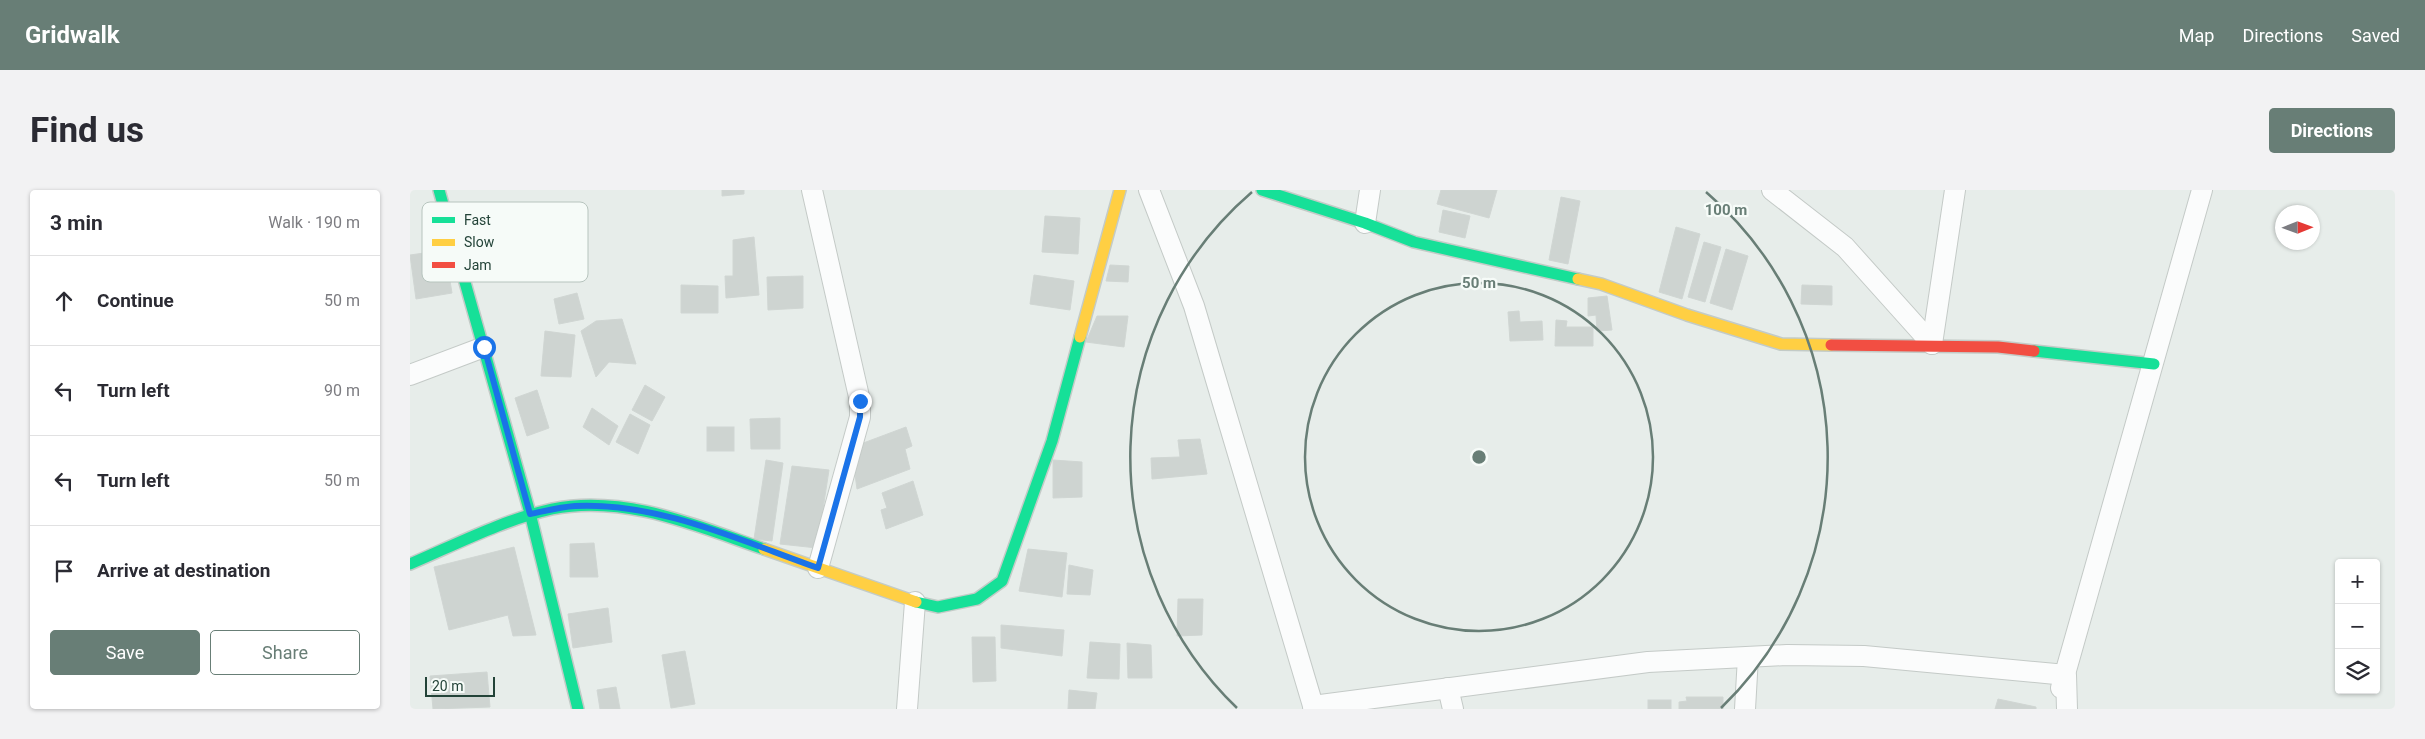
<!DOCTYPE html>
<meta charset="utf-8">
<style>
body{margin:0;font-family:Roboto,sans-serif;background:#f2f2f3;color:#2b2b33}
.controls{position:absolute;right:15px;bottom:15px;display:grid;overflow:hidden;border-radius:5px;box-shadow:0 1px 4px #0004}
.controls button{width:45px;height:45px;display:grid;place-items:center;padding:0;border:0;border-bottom:1px solid #e1e1e2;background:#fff;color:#2b2b33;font:25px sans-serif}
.compass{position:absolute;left:1865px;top:15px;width:45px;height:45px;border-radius:50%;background:#fff;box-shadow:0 1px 4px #0004;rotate:89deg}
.scale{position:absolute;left:15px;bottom:12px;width:70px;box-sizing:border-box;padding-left:5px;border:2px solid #234338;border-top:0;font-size:14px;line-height:18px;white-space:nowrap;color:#234338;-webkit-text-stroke:4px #f6fbf8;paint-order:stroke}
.stop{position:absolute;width:15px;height:15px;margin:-11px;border:4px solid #1a73e8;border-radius:50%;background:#fff}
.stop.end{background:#1a73e8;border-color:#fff;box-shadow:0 1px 5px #0008}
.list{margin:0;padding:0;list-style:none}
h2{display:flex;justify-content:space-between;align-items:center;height:65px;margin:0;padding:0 20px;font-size:21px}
h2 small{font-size:16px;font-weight:400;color:#7c7c81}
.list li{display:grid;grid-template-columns:32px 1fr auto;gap:15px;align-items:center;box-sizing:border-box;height:90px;padding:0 20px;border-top:1px solid #e1e1e2}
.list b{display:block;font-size:19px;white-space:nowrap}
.list em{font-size:16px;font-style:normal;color:#7c7c81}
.actions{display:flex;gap:10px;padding:15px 20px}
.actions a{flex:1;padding:11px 0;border:1px solid #687e76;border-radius:5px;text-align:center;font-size:18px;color:#687e76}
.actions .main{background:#687e76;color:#fff}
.icon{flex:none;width:28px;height:28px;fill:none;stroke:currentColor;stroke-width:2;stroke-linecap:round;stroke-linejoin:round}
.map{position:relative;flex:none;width:1985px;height:519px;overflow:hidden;border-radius:5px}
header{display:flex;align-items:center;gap:30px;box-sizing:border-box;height:70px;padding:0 25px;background:#687e76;color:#fff}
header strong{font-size:24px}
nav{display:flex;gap:28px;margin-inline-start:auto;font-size:18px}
.intro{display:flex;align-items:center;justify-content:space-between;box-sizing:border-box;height:120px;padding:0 30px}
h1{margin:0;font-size:35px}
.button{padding:12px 22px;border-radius:5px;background:#687e76;color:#fff;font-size:18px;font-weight:700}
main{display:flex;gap:30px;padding:0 30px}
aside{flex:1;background:#fff;border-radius:5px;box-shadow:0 1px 4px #0004}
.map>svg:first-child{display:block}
</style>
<header>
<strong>Gridwalk</strong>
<nav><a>Map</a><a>Directions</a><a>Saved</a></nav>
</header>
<div class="intro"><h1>Find us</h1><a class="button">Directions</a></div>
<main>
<aside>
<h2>3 min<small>Walk · 190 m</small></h2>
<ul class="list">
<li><svg class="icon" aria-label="ahead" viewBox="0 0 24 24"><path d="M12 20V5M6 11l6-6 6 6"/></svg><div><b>Continue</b></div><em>50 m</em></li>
<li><svg class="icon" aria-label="left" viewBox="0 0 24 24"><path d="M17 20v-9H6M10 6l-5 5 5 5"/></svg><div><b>Turn left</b></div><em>90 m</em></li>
<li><svg class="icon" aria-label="left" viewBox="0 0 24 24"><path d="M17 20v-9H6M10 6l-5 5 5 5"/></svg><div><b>Turn left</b></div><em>50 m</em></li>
<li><svg class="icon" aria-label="arrive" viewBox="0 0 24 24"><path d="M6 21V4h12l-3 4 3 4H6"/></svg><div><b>Arrive at destination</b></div></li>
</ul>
<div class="actions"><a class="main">Save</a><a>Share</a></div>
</aside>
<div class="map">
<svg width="1985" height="519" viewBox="0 0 1985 519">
<rect width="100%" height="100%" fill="#e7edea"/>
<g fill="#ced4d1" stroke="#d0d6d3">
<path d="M312,0H334V4L312,6Z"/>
<path d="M1031,0H1087L1079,28L1027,14Z"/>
<path d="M1151,7L1170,11L1158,74L1139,70Z"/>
<path d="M1033,20L1060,26L1055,48L1029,42Z"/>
<path d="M635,26L670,28L668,64L632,62Z"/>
<path d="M1266,37L1290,44L1272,109L1249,102Z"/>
<path d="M344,47L349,105L316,108L315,86H323V50Z"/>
<path d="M1294,52L1311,57L1295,112L1278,107Z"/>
<path d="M1316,59L1338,66L1322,120L1300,113Z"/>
<path d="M35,60L42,103L6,109L0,65Z"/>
<path d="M700,75L719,76L718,92L696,91Z"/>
<path d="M624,85L664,91L660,120L620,114Z"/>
<path d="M393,86V118L358,120L357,87Z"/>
<path d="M271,95L308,96V123H271Z"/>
<path d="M1392,95L1422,96V115L1391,114Z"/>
<path d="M167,103L174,129L149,134L144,109Z"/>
<path d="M1197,106L1202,140L1187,141L1186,125L1178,126V108Z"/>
<path d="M1109,121L1110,132L1132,131L1133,150L1100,151L1098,122Z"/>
<path d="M687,126H718L714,157L676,152Z"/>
<path d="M212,129L226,174L199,172L186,187L171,141L186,131Z"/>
<path d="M1146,130L1157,131L1156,137H1183V156H1145Z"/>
<path d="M135,141L165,145L161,187L131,186Z"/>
<path d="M235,195L255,207L242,231L222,220Z"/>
<path d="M127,200L139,238L117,246L105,208Z"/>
<path d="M182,218L208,236L199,255L173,237Z"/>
<path d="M220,224L240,235L228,264L206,252Z"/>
<path d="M370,228V259H341L340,229Z"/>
<rect x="297" y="237" width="27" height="24"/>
<path d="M496,237L502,256L495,259L500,279L447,299L443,270L448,255Z"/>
<path d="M790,249L797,284L742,289L741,268L770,267L768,250Z"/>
<path d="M356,270L373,273L362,351L344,349Z"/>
<path d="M643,270L672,272V307L643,308Z"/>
<path d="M382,276L419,280L407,358L370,354Z"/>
<path d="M503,291L513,325L476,339L471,320L477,318L472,303Z"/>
<path d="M184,353L188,387H160V354Z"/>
<path d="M104,357L126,445L103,446L98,425L39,440L24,377Z"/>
<path d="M618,359L657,363L652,407L609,401Z"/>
<path d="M659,375L683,380L680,405L657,404Z"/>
<path d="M768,409H793L792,445L767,446Z"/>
<path d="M198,418L202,452L163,458L158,424Z"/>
<path d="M591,435L654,440L652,466L591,458Z"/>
<path d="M562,447H585L586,491L563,492Z"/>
<path d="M680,452L710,454L709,489L677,488Z"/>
<path d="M717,453L741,455L742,488H718Z"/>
<path d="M275,461L285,514L261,518L252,465Z"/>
<path d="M77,482L80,517L23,519L20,486Z"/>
<path d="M206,497L210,519H190L187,500Z"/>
<path d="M659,500L687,503L685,519H658Z"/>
<path d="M1276,507H1313V519H1269V512L1277,511Z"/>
<path d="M1588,509L1626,517V519H1585Z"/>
<rect x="1238" y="510" width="23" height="9"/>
</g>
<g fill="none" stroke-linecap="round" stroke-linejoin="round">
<g stroke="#c4cac7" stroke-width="22">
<g id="street">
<path d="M402,0L450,211V227L408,378"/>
<path d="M739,0L784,116L904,519"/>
<path d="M1362,0L1435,57L1522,154"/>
<path d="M955,33L960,0"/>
<path d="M1522,154L1545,0"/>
<path d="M0,185L74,157"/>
<path d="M1038,498L1043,519"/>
<path d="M1651,498L1792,0"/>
<path d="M903,516L1238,472L1377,465L1454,466L1656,485L1657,519"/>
<path d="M497,519L505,412"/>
<path d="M1335,519L1338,467"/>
</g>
</g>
<g stroke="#c3cbc7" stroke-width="14">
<g id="fast">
<path d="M29,0L120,323L168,519"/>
<path d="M852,0L955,33L1004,52L1168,89"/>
<path d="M1624,161L1744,174"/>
<path d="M0,374C47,354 93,330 142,319C215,304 287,336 354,359"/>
<path d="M506,412L528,417L567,409L592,391L642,251L670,147"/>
</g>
</g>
<g stroke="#c3cbc7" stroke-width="14">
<g id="slow">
<path d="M1168,89L1191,94L1277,125L1371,154L1421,155"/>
<path d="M670,147L710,0"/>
<path d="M354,359L506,412"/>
</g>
</g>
<g stroke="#c3cbc7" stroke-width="14">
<path id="jam" d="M1421,155L1588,157L1624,161"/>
</g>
<use href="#street" stroke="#fbfcfc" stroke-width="20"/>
<use href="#fast" stroke="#16e098" stroke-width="11"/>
<use href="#slow" stroke="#ffcf43" stroke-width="11"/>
<use href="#jam" stroke="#f24e42" stroke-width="11"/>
</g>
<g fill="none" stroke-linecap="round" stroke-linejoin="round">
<path stroke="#1a73e8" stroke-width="6" d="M74,157L120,324C135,321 150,317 165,316C249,312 331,351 408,378L450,227V211"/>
</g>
<g fill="none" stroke="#687e76" stroke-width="2.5">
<circle cx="1069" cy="267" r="174"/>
<path d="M827 518A349 349 0 0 1 842 2M1296 2A349 349 0 0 1 1311 518"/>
</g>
<rect x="12" y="12" width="166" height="80" rx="8" fill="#f6fbf8" stroke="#b7c4be" stroke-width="1"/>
<rect x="22" y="27" width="23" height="6" fill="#16e098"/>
<rect x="22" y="49" width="23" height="7" fill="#ffcf43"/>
<rect x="22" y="72" width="23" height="6" fill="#f24e42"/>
<g font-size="14" fill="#234338">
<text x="54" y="35">Fast</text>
<text x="54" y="57">Slow</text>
<text x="54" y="80">Jam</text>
</g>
<circle cx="1069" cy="267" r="8" fill="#687e76" stroke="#f6fbf8" stroke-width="2.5"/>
<g font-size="15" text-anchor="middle" font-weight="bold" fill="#687e76" stroke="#f6fbf8" stroke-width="4.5" stroke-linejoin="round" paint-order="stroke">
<text x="1316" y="25">100 m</text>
<text x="1069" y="98">50 m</text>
</g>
</svg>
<div class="controls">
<button>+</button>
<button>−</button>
<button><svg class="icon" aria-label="layers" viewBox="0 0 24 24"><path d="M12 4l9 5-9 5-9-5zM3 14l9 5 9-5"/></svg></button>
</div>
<svg class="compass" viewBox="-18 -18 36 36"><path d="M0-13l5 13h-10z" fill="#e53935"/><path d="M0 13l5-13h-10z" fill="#7c7c81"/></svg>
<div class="scale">20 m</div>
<div class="stop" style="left:74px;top:157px"></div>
<div class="stop end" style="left:450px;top:211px"></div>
</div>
</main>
